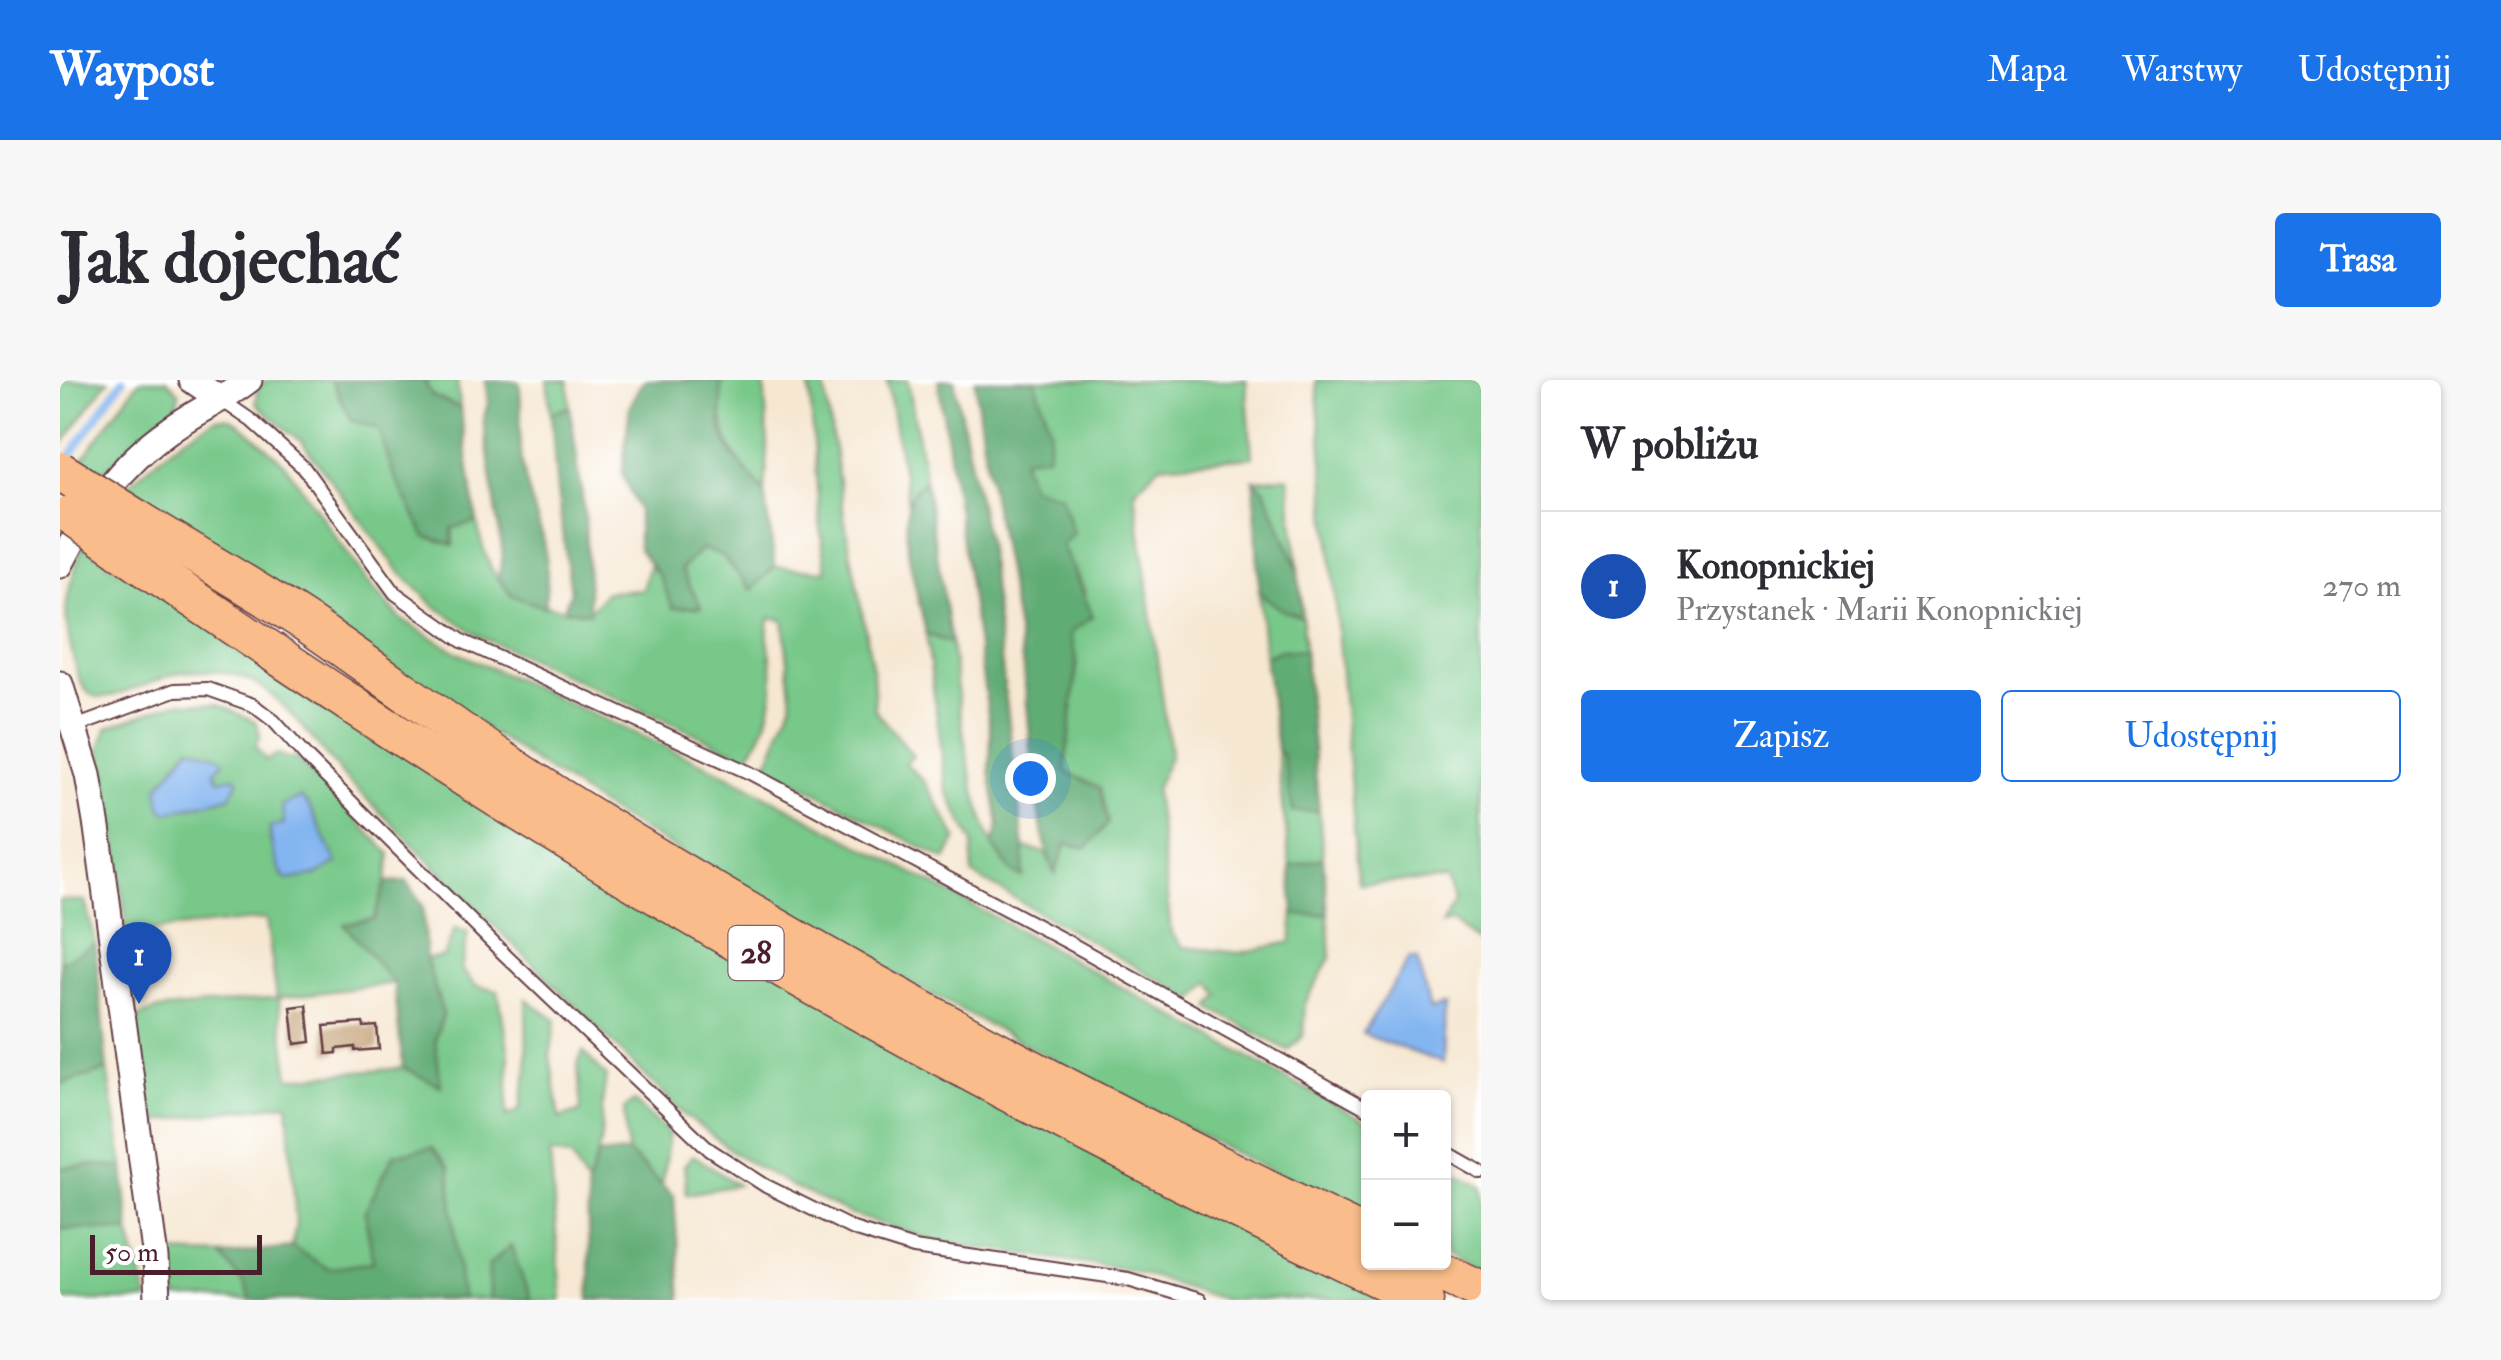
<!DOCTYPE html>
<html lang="pl">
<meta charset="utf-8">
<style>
body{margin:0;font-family:"IM FELL Double Pica",serif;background:#f7f7f7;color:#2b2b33}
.controls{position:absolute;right:30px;bottom:30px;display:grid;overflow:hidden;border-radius:10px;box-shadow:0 2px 8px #0004}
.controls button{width:90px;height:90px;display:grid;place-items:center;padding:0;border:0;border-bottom:2px solid #e1e1e2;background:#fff;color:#2b2b33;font:50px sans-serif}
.scale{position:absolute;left:30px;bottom:25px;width:172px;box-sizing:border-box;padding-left:10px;border:5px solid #4a1f2b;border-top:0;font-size:28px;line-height:35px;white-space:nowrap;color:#4a1f2b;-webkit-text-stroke:8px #fff;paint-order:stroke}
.you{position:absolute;left:970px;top:398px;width:35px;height:35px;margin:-25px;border:8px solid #fff;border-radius:50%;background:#1a73e8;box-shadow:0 0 0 15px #1a73e833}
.badge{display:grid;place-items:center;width:65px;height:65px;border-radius:50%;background:#1a73e8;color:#fff;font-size:32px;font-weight:700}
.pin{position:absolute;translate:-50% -82px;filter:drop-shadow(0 2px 5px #0008)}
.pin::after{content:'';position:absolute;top:52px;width:35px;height:30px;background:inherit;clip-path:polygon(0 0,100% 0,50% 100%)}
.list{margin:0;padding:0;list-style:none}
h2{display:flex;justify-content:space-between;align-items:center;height:130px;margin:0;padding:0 40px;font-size:42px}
h2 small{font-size:32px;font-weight:400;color:#7c7c81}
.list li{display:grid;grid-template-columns:65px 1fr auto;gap:30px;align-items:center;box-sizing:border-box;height:150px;padding:0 40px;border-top:2px solid #e1e1e2}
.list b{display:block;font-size:38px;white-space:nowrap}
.list p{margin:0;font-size:32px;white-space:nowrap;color:#7c7c81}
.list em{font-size:32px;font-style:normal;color:#7c7c81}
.actions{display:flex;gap:20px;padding:30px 40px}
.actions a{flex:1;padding:22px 0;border:2px solid #1a73e8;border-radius:10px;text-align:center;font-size:35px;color:#1a73e8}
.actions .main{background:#1a73e8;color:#fff}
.map{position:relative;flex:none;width:1421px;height:920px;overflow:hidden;border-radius:10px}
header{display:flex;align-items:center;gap:60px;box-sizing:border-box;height:140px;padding:0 50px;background:#1a73e8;color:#fff}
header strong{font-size:48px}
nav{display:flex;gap:55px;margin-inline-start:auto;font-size:35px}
.intro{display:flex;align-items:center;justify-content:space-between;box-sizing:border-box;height:240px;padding:0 60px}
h1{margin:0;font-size:70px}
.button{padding:25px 45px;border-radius:10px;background:#1a73e8;color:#fff;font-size:35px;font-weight:700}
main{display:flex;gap:60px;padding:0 60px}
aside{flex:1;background:#fff;border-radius:10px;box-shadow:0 2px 8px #0004}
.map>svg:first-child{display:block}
</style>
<header>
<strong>Waypost</strong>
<nav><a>Mapa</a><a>Warstwy</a><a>Udostępnij</a></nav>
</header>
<div class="intro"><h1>Jak dojechać</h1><a class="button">Trasa</a></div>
<main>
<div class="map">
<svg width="1421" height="920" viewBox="0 0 1421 920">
<rect width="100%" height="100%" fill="#fff"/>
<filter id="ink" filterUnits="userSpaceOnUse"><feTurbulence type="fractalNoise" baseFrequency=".01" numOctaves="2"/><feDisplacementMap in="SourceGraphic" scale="20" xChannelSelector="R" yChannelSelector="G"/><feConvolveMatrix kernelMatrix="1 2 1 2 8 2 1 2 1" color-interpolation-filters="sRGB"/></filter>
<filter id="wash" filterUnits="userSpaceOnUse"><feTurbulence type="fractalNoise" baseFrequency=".0048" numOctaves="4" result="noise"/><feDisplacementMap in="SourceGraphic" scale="40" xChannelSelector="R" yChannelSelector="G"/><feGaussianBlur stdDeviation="2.25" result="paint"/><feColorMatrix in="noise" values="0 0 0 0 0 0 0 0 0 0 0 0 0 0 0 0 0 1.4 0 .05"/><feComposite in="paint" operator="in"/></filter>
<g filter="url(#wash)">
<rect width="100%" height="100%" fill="#f6e7d1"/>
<g fill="#77c889" stroke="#60745a" stroke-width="2.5" fill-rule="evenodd">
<path d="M0,0H48L0,68Z"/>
<path d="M79,0H107L119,12L117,26L40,95L19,85Z"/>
<path d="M206,0H271L291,40L319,49L334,96L393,164L392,148L417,142C431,217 458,223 528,233L546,212L583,210L590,184L601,198L613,228L640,227L621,188L641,169L662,175L691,210L715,187L767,191L760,148L749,0H764L784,137L813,291L815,330L853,376L845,383L865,402L897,458L886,480L706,386L733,322L723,240L710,238C705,251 709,264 711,278C716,315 710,347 687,377L421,257L375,226L339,191L241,61L196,24L197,9Z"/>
<path d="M364,0H397L400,28L372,16Z"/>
<path d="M487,0H508L510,27L491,33Z"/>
<path d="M661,0H704L708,66L705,113C670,72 657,56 661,0Z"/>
<path d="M827,0H848L865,100L855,108L848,123Z"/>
<path d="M975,0H1186L1192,77L1100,85L1074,110L1110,374L1095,410L1111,553L1123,567L1180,573L1231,562L1234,535L1268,534L1271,577L1245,623L1243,656L1227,670L1150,628L1159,615L1150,602L1134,620L912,494L913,463L887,411L866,254L891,263C898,312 912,480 963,496L964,468L986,472L994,492L1006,464L1040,408L1005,391L1017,284L1010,253L1025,211L970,106L962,77L987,74L991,50Z"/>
<path d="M1256,0H1421V563L1392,543L1382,545L1394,525L1386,500L1299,503Z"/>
<path d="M156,38L170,39L186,49L225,84L305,199L341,239L400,274L659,391L894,515L1308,743V839L1058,714L794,573L540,425L64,108L122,58Z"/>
<path d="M1229,97L1238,190L1205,110L1194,100Z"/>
<path d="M23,164L57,191L59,188L1327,920H1164L1073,890L877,861L790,834L735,808L676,774L626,736C513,623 399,511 286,398C254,366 227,316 184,298C167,292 141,290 123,292C100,295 48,327 30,314C20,306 17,293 14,281C0,226 7,216 23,164Z"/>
<path d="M1199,212L1222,230L1242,237L1244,271L1222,270L1205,277Z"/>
<path d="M117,322L157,324L197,342L200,356L195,367L206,380L217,374L228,379L236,378L330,474L326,502L314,539L285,545L334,603L218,618L229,698L343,688L380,705L375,659L383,635L366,579L384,576L395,548L408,552L401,589L416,606L438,611L449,675L447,736L460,730L467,691L466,619L496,640L490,676L500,738L521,731L518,684L523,672L547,697C540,721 543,733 541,756C539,774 533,789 527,806L512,777L490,772L501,920H470L450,867L429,885V920H402L396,879L305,832L313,882L268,889L232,867L236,844L228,723L102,741L94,748L74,638L96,630L217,618L206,539L67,553L54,447L39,371L47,348ZM130,366L155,391L159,400L178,402L169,417L107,433L98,408ZM225,444L257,495L226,499L221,495L210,459V447Z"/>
<path d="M1217,369L1223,376L1233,430L1259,431L1263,478L1230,486Z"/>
<path d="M0,520L25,521L35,563L0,583Z"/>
<path d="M47,690L63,787L35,785L0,788V704Z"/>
<path d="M574,722L609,753L602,804L567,772L564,729Z"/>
<path d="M633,775L678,805L627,814L624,786Z"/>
<path d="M1384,785L1421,806V893L1384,875Z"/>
<path d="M0,848L69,850L87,920H0Z"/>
<path d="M110,873L160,875L183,903L191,920H113Z"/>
</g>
<g fill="#61ac75" stroke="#566650" stroke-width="2.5">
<path d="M271,0H364L372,16L400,28L417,142L392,148L393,165L365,156L334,96L319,49L291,40Z"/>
<path d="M425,0L459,2C464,31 457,59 463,88C474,144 495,165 484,227L452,216L438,197L443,176L423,40L428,23Z"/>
<path d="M584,0H661V50L672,74L705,113L715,187L691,210L662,175L641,169L621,189L641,227L613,228L601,198L578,168V130L562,94L570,26Z"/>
<path d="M878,0H894L927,163L964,468L963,497L951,491L933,465L939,445L930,391L931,353Z"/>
<path d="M915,0H975L991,50L987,75L962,78L971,106L1001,115L1013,153L1002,166L1033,236L1010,253L1017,284L1005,391L1040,408L1048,443L1027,468L1006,464L995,494C969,427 973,352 962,281C947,187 925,95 915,0Z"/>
<path d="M510,27L525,137L529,233L504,229L511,212L497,112L491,33Z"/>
<path d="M865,100L891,263L866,254C859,215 841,167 848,126C849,115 857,107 865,100Z"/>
<path d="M1194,100L1205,110L1238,190L1242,237L1222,230L1199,212Z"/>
<path d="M1222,270L1244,271L1259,431H1233L1223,376L1217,369L1205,277Z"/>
<path d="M1263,478L1268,534L1234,535L1230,486Z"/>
<path d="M347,501L363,526L366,579L383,635L375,659L381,706L343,688L334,603L284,544L314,539L326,502Z"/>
<path d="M35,563L47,690L0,704V583Z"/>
<path d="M372,768L389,789L402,920H191L183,903L160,875L232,867L268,889L313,882L305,832L334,774Z"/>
<path d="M567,772L614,816L621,920H530L527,806L538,775Z"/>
<path d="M35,785L63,787L69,850L0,848V788Z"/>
<path d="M451,866L470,920H429V885Z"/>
</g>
<g fill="#83b5f0" stroke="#666a8e" stroke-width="2.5">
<path d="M131,366L163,378V383L155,391L159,400L176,397L178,402L169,417L107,433L101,426L98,408Z"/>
<path d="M240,417L249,426L277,483L257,495L227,500C215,488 210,464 210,447L224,444L222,425Z"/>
<path d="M1349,578L1357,579L1370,629L1385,625L1383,683L1303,654Z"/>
</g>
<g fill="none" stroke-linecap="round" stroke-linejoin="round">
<path stroke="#83b5f0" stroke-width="8" d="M6,82L63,0"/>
</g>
<g id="blocks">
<g fill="#c39f73">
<path d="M247,625L251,662L235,664L231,627Z"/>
<path d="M303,643L304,647L317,646L319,669L295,671V667L277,669V673L267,674L264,646Z"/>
</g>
</g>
</g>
<g filter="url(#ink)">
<use href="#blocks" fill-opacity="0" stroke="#643d44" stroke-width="2.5"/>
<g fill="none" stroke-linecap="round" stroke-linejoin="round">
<g stroke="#643d44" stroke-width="16">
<g id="lane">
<path d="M160,19L192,41L244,88L335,213L402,261L690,393L1017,567L1308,729"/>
<path d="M15,347L115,310L148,309L193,325L214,341L248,379L445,575L650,770L706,806L793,849L854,868L1068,899L1139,920"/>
<path d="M1384,771L1421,792"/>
</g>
</g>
<g stroke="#643d44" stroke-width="29">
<g id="street">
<path d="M132,0L160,19"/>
<path d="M0,185C27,132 61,83 111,49C136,31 165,19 189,0"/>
<path d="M0,304L28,395L37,448L95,878L97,920"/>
</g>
</g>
<g stroke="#643d44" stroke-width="41">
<g id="primary">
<path d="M77,139C137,176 199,211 257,250C338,306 416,365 499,417C759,580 1031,726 1308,857"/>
<path d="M60,169C217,276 374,381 536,479C804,641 1081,787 1365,920"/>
<path d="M1362,882L1421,910"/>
</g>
</g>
<use href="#lane" stroke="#fff" stroke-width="12"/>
<use href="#street" stroke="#fff" stroke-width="25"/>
<use href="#primary" stroke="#f9bc8a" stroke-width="38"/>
<g stroke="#643d44" stroke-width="41" stroke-linecap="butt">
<g id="primary-bridge">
<path d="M0,91L77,139"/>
<path d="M11,135L60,169"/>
</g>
</g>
<use href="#primary-bridge" stroke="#f9bc8a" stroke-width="38"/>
</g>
</g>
<g text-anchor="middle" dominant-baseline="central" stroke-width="8" stroke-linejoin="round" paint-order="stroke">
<rect fill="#fff" stroke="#80626b" stroke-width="2.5" x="668.5" y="546" width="55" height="54" rx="8"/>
<g font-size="32" font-weight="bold" fill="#4a1f2b">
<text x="696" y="573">28</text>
</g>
</g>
</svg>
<div class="controls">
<button>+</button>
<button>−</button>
</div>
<div class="scale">50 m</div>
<div class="you"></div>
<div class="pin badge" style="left:79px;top:624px;background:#1a4fb4">1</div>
</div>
<aside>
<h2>W pobliżu<small></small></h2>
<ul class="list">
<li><span class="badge" style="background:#1a4fb4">1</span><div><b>Konopnickiej</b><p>Przystanek · Marii Konopnickiej</p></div><em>270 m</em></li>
</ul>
<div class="actions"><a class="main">Zapisz</a><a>Udostępnij</a></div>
</aside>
</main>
